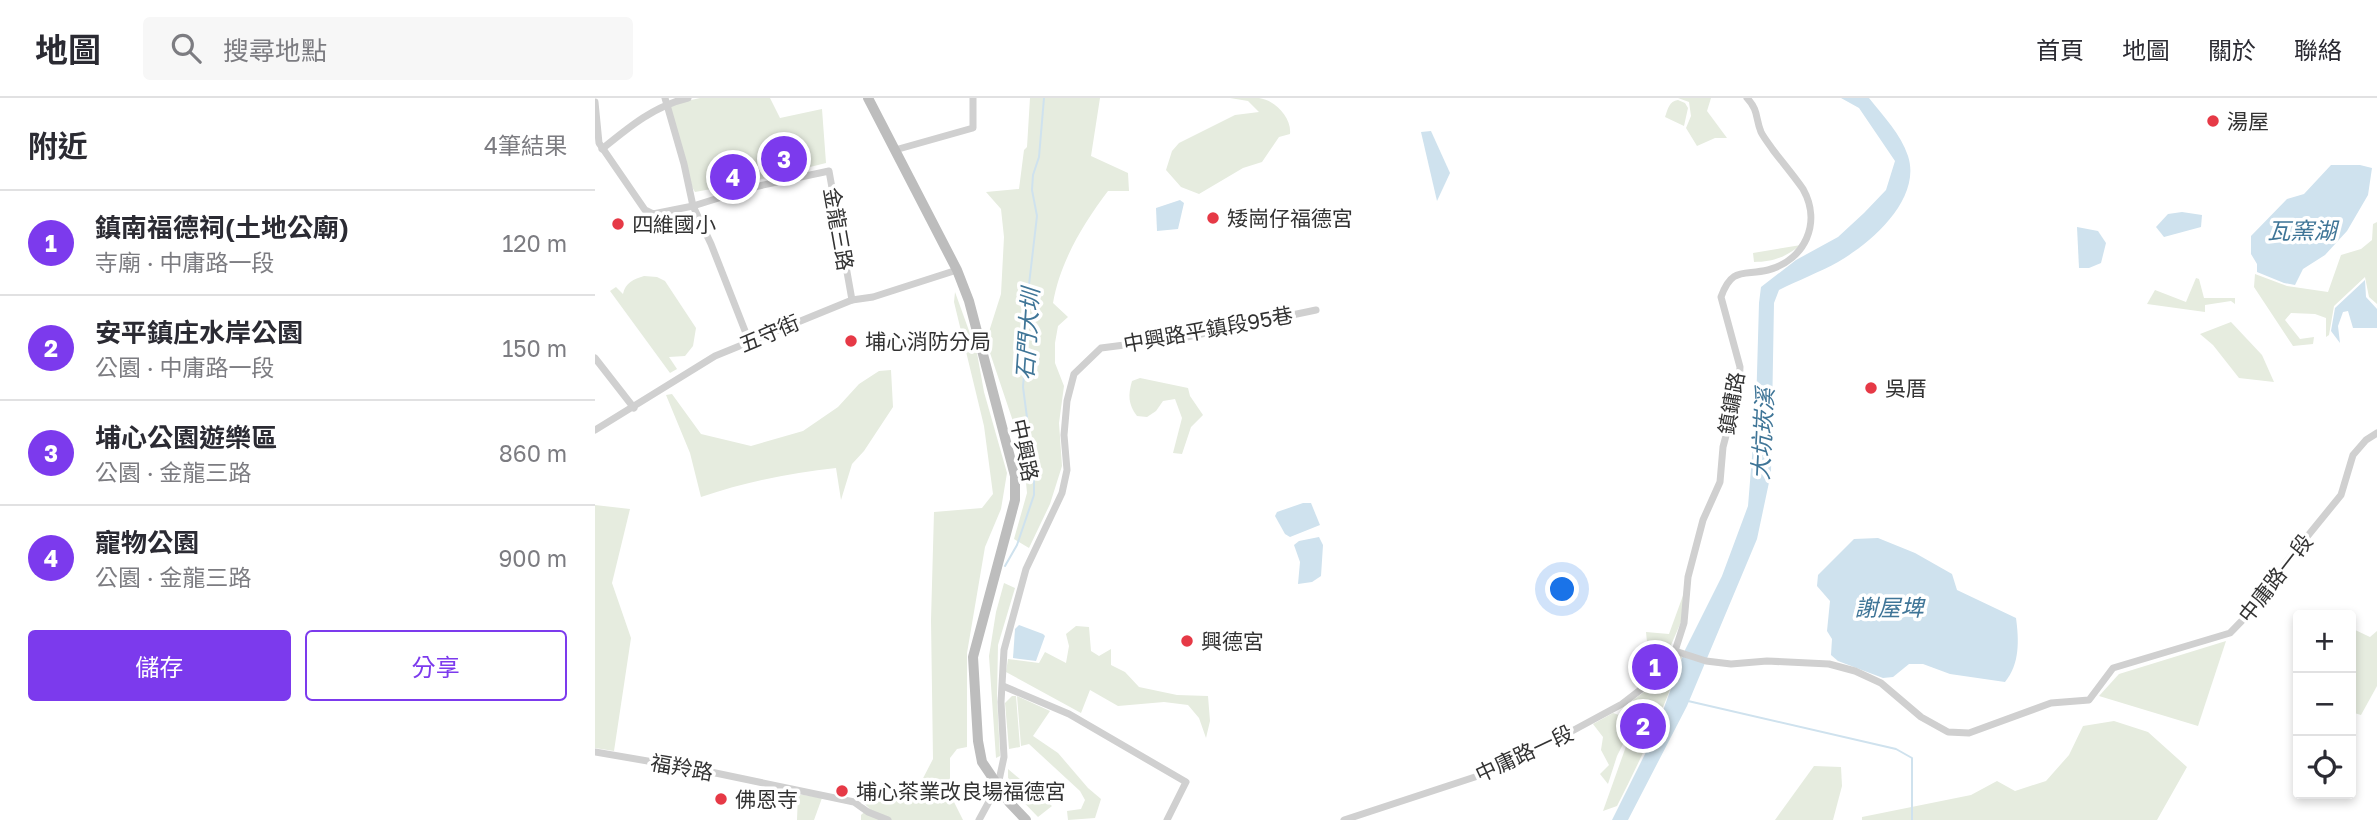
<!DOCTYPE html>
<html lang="zh-TW">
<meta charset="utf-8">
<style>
body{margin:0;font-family:"Golos Text","Noto Sans TC",sans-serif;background:#f7f7f7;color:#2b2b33}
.controls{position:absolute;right:21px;bottom:21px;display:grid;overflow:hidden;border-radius:7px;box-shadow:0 4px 10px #0003}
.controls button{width:63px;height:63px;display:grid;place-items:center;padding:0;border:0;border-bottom:2px solid #e1e1e2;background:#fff;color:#2b2b33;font:35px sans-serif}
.you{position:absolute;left:968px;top:492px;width:24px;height:24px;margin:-18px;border:5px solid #fff;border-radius:50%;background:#1a73e8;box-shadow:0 0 0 10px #1a73e833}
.badge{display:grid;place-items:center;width:46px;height:46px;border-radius:50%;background:#7c3aed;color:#fff;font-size:23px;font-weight:700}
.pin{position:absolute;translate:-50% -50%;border:4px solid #fff;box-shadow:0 2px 7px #0006}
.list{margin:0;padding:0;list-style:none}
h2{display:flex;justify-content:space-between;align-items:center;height:91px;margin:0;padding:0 28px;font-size:30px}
h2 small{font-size:23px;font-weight:400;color:#7c7c81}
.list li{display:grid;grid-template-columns:46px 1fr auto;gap:21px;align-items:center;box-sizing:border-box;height:105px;padding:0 28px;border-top:2px solid #e1e1e2}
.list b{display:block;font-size:26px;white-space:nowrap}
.list p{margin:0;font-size:23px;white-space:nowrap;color:#7c7c81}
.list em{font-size:23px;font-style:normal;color:#7c7c81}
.actions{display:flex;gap:14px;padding:21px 28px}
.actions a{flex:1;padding:16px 0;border:2px solid #7c3aed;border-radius:7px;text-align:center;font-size:24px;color:#7c3aed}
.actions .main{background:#7c3aed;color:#fff}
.icon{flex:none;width:38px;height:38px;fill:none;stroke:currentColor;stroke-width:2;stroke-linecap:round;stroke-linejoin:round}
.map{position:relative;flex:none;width:1782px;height:722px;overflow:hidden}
header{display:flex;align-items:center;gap:42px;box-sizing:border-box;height:98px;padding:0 35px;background:#fff;border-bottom:2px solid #e1e1e2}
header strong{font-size:33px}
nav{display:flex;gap:38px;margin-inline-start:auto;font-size:24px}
.search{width:490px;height:63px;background:#f7f7f7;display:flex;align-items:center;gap:18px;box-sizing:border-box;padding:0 24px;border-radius:7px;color:#7c7c81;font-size:26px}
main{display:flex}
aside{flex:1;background:#fff}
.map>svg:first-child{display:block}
</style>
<header>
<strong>地圖</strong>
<div class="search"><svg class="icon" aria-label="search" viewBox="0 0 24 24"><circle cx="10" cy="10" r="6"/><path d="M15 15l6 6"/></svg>搜尋地點</div>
<nav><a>首頁</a><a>地圖</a><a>關於</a><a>聯絡</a></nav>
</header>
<main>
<aside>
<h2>附近<small>4筆結果</small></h2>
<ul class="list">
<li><span class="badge">1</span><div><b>鎮南福德祠(土地公廟)</b><p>寺廟 · 中庸路一段</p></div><em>120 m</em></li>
<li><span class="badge">2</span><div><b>安平鎮庄水岸公園</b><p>公園 · 中庸路一段</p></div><em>150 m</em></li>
<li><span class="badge">3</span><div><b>埔心公園遊樂區</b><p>公園 · 金龍三路</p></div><em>860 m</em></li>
<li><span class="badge">4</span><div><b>寵物公園</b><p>公園 · 金龍三路</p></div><em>900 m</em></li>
</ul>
<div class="actions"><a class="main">儲存</a><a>分享</a></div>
</aside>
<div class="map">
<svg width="1782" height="722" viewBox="0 0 1782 722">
<rect width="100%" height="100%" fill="#fff"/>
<g fill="#e6ecdf">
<path d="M105,0H175L185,20L227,11L231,65L159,83L100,94L94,84L75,7Z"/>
<path d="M435,0H505L496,58L533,75L534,93H513C488,126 465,164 458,205L473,219L463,228L460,245V265L469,288L464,325L467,368L455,406L434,450L419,441L432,395L428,353L391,243L406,196L409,139L406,111L391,94L424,91L429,52L432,49Z"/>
<path d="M635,0C644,0 655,0 664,0C680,2 697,20 695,36L684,39L667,64L648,70L604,96L586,89L571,72L577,53L584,45L640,17L664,14L653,3Z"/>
<path d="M1083,0H1116L1112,13L1132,40H1120L1102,48L1091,30L1096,18L1094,4Z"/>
<path d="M1083,2L1090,5L1093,10L1089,28L1070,19C1073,11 1074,3 1083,2Z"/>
<path d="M1782,124V206L1774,199L1770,179L1739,208L1734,237L1731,239V220L1720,216L1696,215L1690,222L1705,241L1719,239L1718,246L1698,248L1659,189L1660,176L1692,188L1733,194L1746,157L1766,151L1777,142L1778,126Z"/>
<path d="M1206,147C1190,159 1179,164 1159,164L1158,155Z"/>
<path d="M49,178L62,179L70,183L101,230L98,248L90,258L74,259L82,271L75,275L15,193L21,189L28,196C30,185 39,181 49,178Z"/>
<path d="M1601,180L1604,181L1609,200H1640V206L1636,203L1610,207V214L1552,206L1560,192L1591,204Z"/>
<path d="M360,194L382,255L389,294L412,375L406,411L390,449L372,555V649L362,651L355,660V696L368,722H266V717L274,710L263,700L260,693L302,700L323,690L338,661L336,522L339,414L387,410L398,396L389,328L359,204Z"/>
<path d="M1636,224L1667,257L1679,284L1644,280L1618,247L1605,236Z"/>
<path d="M296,272L298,309L269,353L257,366L246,402L241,370C195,375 150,384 106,399L95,355L71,297L77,296L106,336L156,348L208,333L243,309L264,286L284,273Z"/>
<path d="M545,280L593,290L595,298L608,317L596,329L587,356L578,355L587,320L580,301L568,303L561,313L552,319L542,318C533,306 533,297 537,283Z"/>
<path d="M0,407L35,411L17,485L36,540L19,653L0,650Z"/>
<path d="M409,485L420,490L403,547L402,598L405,658L401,660L394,558L401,514Z"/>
<path d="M1090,492L1086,524L1066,570L1064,564H1054L1051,534L1074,536Z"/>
<path d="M481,528L494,529L496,553L504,558L516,551V567L530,574L544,589L582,597L613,598L615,623L611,640L604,620L593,607L569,604L523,608L495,592L486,615L411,574L413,561L444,565L450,554L471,565L474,548L471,536Z"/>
<path d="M1756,530L1775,539L1782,533V588L1766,617L1756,614Z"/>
<path d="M1631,543L1603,628L1504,598L1524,576Z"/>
<path d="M1085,558L1087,559C1069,611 1047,659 1022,708L1008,713L1034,640V620L1040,607L1038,602L1066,582Z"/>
<path d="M417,598H421L425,649L414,651L410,605Z"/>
<path d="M422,598L455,613L438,638L463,655L493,690L506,701L500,720L473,722L472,713L486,711L490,702L485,693L434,646L426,648Z"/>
<path d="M1018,615L1030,619L1032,638L1022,658L1013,686L1005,676L1014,667L1006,652L1008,639L998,626Z"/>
<path d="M1519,623L1553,634L1592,669L1562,722H1267V719L1376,697L1402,683L1420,693L1451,683L1474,657L1488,628Z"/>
<path d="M1219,668L1246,669L1247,688L1238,722H1180Z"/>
<path d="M413,671L457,708L443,719L413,688Z"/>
<path d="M203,696L227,700L219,722H202Z"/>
</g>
<g fill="#cfe2ee">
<path d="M1246,0H1274C1288,18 1306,36 1313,58C1327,101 1276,145 1243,164C1225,174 1204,182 1184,192L1179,205L1176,375L1162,441L1092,608L1033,722H1017L1058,640L1090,552L1127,478L1153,408L1161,310L1164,205L1166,189L1201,162L1243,139L1269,115L1291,92L1300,63L1264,10Z"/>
<path d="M836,33L855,75L842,103L826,34Z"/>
<path d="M1736,67H1765L1777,70L1773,97L1752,133L1730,157L1708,171L1700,187L1689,185L1662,174V166L1656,156V138L1692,101L1709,96Z"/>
<path d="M585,102L589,105L583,131L562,133L561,110Z"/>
<path d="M1587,114L1607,117L1606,129L1569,139L1561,129L1573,116Z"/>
<path d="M1482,129L1503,133L1511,145L1506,165L1494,170H1484Z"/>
<path d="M1770,182L1771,199L1782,211V230H1758L1753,213L1748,214L1743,228L1745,245L1736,233L1740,210Z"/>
<path d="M708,405H716L725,427L695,439L690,436L680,418L682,414Z"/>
<path d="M724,439L728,447L726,478L717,484L703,486L705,464L699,447L704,443Z"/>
<path d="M1283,440L1320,455L1357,476L1362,492L1421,520C1424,542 1425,566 1410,584L1355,576L1328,566H1314L1298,579L1288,580L1243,563L1236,557L1237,541L1232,533L1235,503L1222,488L1223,477L1259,441Z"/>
<path d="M424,527L448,536L450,538L441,563L418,560L420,531Z"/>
</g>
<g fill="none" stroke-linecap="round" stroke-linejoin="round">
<g stroke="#cfe2ee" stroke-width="2">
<path d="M410,468L422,447L439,397V373L428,289L433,228V195L442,118L437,92L438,77L444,59L449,0"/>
<path d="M1093,603L1301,651L1317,660V722"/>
</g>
<g stroke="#d0d0d0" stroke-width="7">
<path d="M70,0L89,66L98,108L116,146L154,243"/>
<path d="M0,4L4,45L50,112L58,116L98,108L159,89L234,73L257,202"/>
<path d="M7,51C34,29 59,8 93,0"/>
<path d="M300,52L378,30V0"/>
<path d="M0,260L39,310"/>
<path d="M0,332L120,258L257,202L278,199L362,172"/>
<path d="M1080,553L1111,563L1136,566L1172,563L1234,566L1260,573L1286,585L1326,619L1353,634L1374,635L1456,605L1494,602L1518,570L1635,535L1667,502L1689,467L1746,397L1758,357L1771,342L1782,335"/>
<path d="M408,588L474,616L591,684L572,722"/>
<path d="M0,654L111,673L259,704L273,714L293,722"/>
<path d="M384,722L403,687L409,659L406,604L409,552L431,471L467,395L472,372L469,337L472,303L479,276L506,250L592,239L721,212"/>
<path d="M749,722L886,677L899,666L966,639L1027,606L1062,579L1080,553L1089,525L1093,479L1108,422L1125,384L1128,349L1144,288L1145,269L1126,199C1137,168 1149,178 1173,172C1210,162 1227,125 1208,91C1199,78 1188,65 1178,52C1174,46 1169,40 1166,34C1160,19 1164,13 1152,0"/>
</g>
<path stroke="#bdbdbd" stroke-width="10" d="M273,0L362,172L374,203L420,378V402L378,559L383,643L387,664L414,704L431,722"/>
</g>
<g fill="#e63946" stroke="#fff" stroke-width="2.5">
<circle cx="1618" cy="23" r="7"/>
<circle cx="618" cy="120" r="7"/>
<circle cx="23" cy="126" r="7"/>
<circle cx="256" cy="243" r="7"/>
<circle cx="1276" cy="290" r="7"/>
<circle cx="592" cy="543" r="7"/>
<circle cx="247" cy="693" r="7"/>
<circle cx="126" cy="701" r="7"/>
</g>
<g text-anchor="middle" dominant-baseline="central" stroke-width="7" stroke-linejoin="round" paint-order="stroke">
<g font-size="21" fill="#333" stroke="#fff" text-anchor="start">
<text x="1632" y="23">湯屋</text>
<text x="632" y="120">矮崗仔福德宮</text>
<text x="37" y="126">四維國小</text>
<text x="270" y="243">埔心消防分局</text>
<text x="1290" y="290">吳厝</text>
<text x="606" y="543">興德宮</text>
<text x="261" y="693">埔心茶業改良場福德宮</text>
<text x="140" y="701">佛恩寺</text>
</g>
<g font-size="21" fill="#333" stroke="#fff">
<text transform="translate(244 131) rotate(80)">金龍三路</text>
<text transform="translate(613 231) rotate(-10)">中興路平鎮段95巷</text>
<text transform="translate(174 235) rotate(-23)">五守街</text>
<text transform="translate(1136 305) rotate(-80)">鎮鏞路</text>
<text transform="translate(430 352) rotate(78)">中興路</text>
<text transform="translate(1680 480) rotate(-52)">中庸路一段</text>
<text transform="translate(929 655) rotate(-25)">中庸路一段</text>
<text transform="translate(87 669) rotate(10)">福羚路</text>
</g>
<g font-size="23" font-style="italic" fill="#3f7597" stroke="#fff">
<text x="1707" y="132">瓦窯湖</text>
<text transform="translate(432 236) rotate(-86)">石門大圳</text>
<text transform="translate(1167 336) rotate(-87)">大坑崁溪</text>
<text x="1294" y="509">謝屋埤</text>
</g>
</g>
</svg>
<div class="controls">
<button>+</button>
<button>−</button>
<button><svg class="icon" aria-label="locate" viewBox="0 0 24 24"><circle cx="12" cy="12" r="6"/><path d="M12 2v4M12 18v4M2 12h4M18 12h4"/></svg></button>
</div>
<div class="you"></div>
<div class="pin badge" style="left:1060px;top:569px">1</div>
<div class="pin badge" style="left:1048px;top:628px">2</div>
<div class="pin badge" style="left:189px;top:61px">3</div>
<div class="pin badge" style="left:138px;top:79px">4</div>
</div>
</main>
